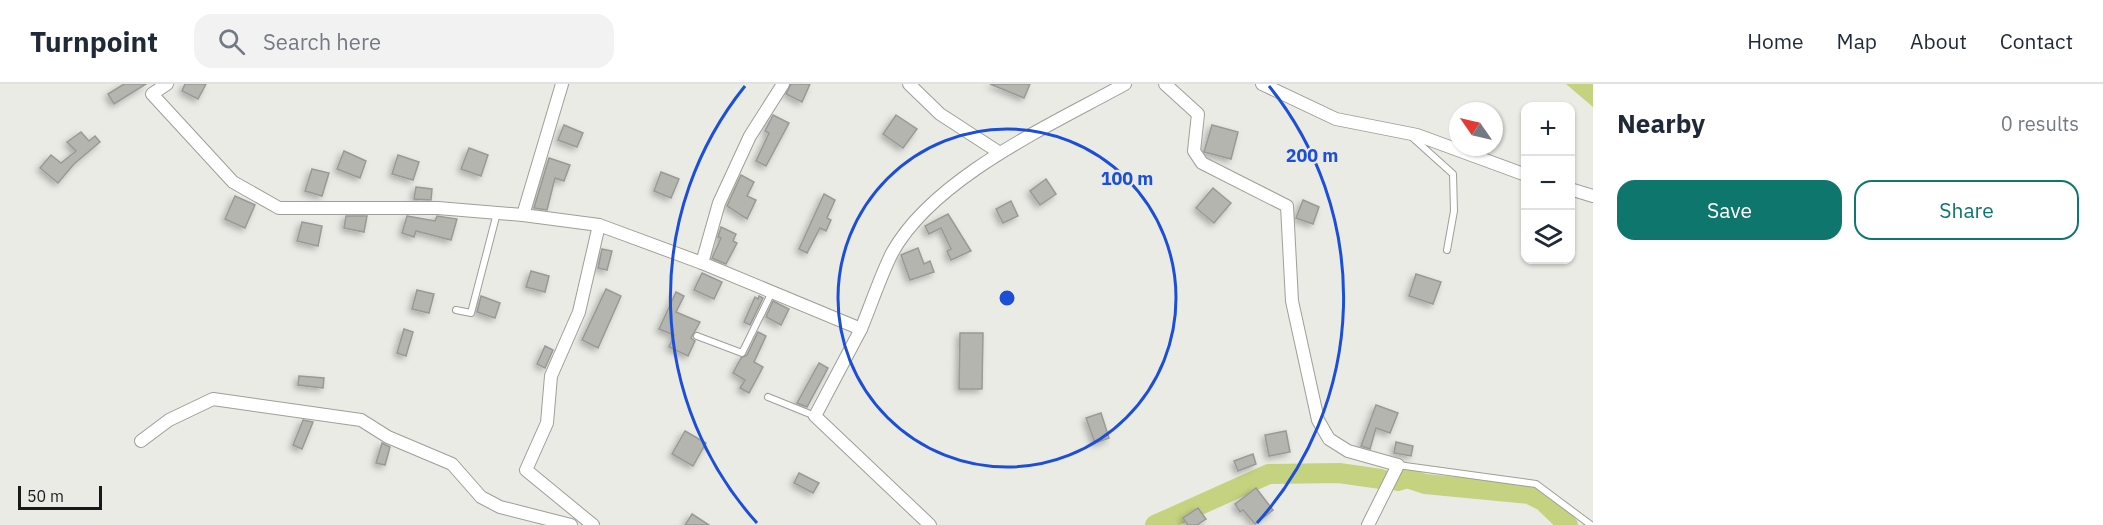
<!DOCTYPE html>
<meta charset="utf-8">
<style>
body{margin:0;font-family:"IBM Plex Sans",sans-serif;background:#f2f2f3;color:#1f2937}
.controls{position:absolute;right:18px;top:18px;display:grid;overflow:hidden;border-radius:12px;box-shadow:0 2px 4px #0004}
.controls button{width:54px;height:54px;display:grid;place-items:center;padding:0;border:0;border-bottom:2px solid #e0e1e3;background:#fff;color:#1f2937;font:30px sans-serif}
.compass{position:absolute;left:1449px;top:18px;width:54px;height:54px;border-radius:50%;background:#fff;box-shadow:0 2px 4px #0004;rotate:304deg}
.scale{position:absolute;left:18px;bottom:15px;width:84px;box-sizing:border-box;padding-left:6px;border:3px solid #191a18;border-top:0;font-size:16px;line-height:21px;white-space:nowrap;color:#191a18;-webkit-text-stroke:4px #eaebe5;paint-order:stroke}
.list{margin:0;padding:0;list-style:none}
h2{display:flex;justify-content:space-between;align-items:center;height:78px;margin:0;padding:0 24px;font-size:26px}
h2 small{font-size:20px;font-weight:400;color:#747a83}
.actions{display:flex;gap:12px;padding:18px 24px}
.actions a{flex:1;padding:14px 0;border:2px solid #0f766e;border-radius:18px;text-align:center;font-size:21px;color:#0f766e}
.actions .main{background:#0f766e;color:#fff}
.icon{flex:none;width:33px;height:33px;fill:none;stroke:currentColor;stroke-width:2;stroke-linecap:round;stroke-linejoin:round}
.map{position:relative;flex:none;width:1593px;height:441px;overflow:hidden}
header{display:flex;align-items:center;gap:36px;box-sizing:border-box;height:84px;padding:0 30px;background:#fff;border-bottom:2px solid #e0e1e3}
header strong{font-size:28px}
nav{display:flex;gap:33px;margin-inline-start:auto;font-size:21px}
.search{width:420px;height:54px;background:#f2f2f3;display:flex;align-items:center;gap:15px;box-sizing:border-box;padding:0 21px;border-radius:18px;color:#747a83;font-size:22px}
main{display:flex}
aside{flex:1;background:#fff}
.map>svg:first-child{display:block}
</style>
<header>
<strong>Turnpoint</strong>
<div class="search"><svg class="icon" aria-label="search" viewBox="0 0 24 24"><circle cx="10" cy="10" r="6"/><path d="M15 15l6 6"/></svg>Search here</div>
<nav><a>Home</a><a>Map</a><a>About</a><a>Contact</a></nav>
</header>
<main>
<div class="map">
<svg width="1593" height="441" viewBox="0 0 1593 441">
<defs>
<filter id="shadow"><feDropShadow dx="-3" dy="3" stdDeviation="3" flood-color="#0004"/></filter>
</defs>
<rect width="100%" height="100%" fill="#eaebe5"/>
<path fill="#c5d280" d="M1566,0H1593V23Z"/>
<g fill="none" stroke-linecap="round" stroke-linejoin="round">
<g stroke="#c5d280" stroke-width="20">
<path d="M1398,397L1407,394L1425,400L1529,410L1543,417L1568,441"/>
<path d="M1155,441L1269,390L1339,389L1381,395"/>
</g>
</g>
<g fill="#b4b5af" stroke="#999a95" stroke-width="1.5" filter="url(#shadow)">
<path d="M124,0H146L114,20L108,10Z"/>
<path d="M185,0H206L198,15L182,7Z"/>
<path d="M791,0H810L802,18L786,10Z"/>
<path d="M990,0H1030L1024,14Z"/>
<path d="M773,31L789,39L766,82L756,77L769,49L765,47Z"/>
<path d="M896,31L917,45L903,64L883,50Z"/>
<path d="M564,41L583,49L577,63L558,56Z"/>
<path d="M1212,41L1238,48L1231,75L1204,68Z"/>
<path d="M81,48L89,57L95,52L100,58L74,80L58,99L40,84L51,71L61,79L76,67L67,58Z"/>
<path d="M469,64L488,71L481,92L461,85Z"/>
<path d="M344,67L366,77L360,94L337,85Z"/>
<path d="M398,71L419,78L413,96L392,90Z"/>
<path d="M549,74L570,81L564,97L555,94L547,126L534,124Z"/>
<path d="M312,85L329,89L322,112L305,107Z"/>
<path d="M661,88L679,95L671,114L654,107Z"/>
<path d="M741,91L754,98L747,112L756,116L747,135L727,122Z"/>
<path d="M1046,95L1056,110L1040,121L1030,107Z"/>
<path d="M416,103L432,105L431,116L414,115Z"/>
<path d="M1213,104L1231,119L1214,139L1196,124Z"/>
<path d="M824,110L835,116L827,134L831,136L826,147L820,144L807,169L799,165Z"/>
<path d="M235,112L255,121L245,144L225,135Z"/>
<path d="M1303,116L1319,123L1313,140L1296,134Z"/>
<path d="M1011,117L1018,132L1003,139L996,125Z"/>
<path d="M948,130L971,167L951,176L947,167L951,165L941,144L929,150L925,142Z"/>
<path d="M346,132H367L364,148L344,144Z"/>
<path d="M407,132L435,137L437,132L457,135L451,156L416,147L414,153L402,149Z"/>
<path d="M302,138L322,142L318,162L297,157Z"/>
<path d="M721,143L736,150L733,157L737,159L726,180L712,174L721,154L718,153Z"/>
<path d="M918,164L924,180L930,177L934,188L910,196L901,171Z"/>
<path d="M602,165L612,167L607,186L598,184Z"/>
<path d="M531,187L549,192L545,208L526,203Z"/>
<path d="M702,189L722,198L714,215L694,206Z"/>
<path d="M1416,190L1441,198L1433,220L1409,212Z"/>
<path d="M606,205L621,212L598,264L582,256Z"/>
<path d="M417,206L434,210L429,229L412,225Z"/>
<path d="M676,208L684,212L676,228L700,238L691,254L695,257L688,272L669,263L674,251L659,245Z"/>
<path d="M481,212L500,219L495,234L477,228Z"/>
<path d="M759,212L763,214L750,241L744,238L755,213L758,215Z"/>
<path d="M773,217L789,225L781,241L766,233Z"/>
<path d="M404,245L413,248L406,272L397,269Z"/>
<path d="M758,248L766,252L754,278L763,283L749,309L740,304L745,296L733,289L741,274L747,271Z"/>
<path d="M960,249H983L982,305H959Z"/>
<path d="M545,262L553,266L545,284L537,280Z"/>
<path d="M819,279L828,284L807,323L797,319Z"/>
<path d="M299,292L324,294L323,304L298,301Z"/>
<path d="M1376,321L1398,329L1390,349L1376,344L1370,365L1361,362Z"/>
<path d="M1101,329L1109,354L1095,359L1086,334Z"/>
<path d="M303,336L313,338L302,365L293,361Z"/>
<path d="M685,347L706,359L693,382L672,370Z"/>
<path d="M1286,347L1290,368L1269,372L1265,351Z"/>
<path d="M1396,358L1413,362L1411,372L1394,369Z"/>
<path d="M382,359L390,363L385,381L376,379Z"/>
<path d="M1253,370L1256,380L1238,387L1234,377Z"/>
<path d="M799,389L819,399L813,409L794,399Z"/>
<path d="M1256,404L1273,426L1255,440L1243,426L1240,428L1235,420Z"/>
<path d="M1198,424L1206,435L1197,441H1188L1183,434Z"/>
<path d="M692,430L709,441H685Z"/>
</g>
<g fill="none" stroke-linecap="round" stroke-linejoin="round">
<g stroke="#9e9f99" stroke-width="8">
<g id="service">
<path d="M1413,54L1453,90L1454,127L1447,166"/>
<path d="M456,226L471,229L497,129"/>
<path d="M697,252L742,269L772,208"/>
<path d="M768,313L815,332"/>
<path d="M1398,381L1536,400L1591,441"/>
</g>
</g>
<g stroke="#9e9f99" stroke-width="14">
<g id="minor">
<path d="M167,0L152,10L233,98L279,124H438L523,131L599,141L702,179L861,245C871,221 880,193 892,169C934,93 1051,41 1125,0"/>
<path d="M909,0L940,30L1000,69"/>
<path d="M1165,0L1198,30L1194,67L1202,79L1287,122L1292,217L1318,336L1329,355L1348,367L1398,381L1368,441"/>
<path d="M1262,0L1336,35L1417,51L1526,91"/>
<path d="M1570,105L1593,112"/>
<path d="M523,131L562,0"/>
<path d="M702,179L719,119L750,52L783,0"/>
<path d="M861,245L815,332L930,441"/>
<path d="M141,357L169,336L213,315L361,336L388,353L452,380L481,413L500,423L571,441"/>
<path d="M593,441L526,386L547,339L551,292L579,228L599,141"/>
</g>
</g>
<use href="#service" stroke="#fff" stroke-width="6"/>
<use href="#minor" stroke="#fff" stroke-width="12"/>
</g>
<g fill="none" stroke="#1d4ed8" stroke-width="3">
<circle cx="1007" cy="214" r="169"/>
<path d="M757 439A337 337 0 0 1 745 2M1269 2A337 337 0 0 1 1257 439"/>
</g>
<circle cx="1007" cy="214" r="9" fill="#1d4ed8" stroke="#eaebe5" stroke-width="3"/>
<g font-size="18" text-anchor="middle" font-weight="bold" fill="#1d4ed8" stroke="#eaebe5" stroke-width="4.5" stroke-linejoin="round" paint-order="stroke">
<text x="1312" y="78">200 m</text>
<text x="1127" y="101">100 m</text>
</g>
</svg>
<div class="controls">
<button>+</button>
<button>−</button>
<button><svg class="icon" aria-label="layers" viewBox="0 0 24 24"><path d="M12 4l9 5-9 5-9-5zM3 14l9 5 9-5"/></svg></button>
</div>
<svg class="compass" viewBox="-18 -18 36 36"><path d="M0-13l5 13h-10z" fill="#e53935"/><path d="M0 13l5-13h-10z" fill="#747a83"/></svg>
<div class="scale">50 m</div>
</div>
<aside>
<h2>Nearby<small>0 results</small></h2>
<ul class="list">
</ul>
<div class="actions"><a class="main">Save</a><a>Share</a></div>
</aside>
</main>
